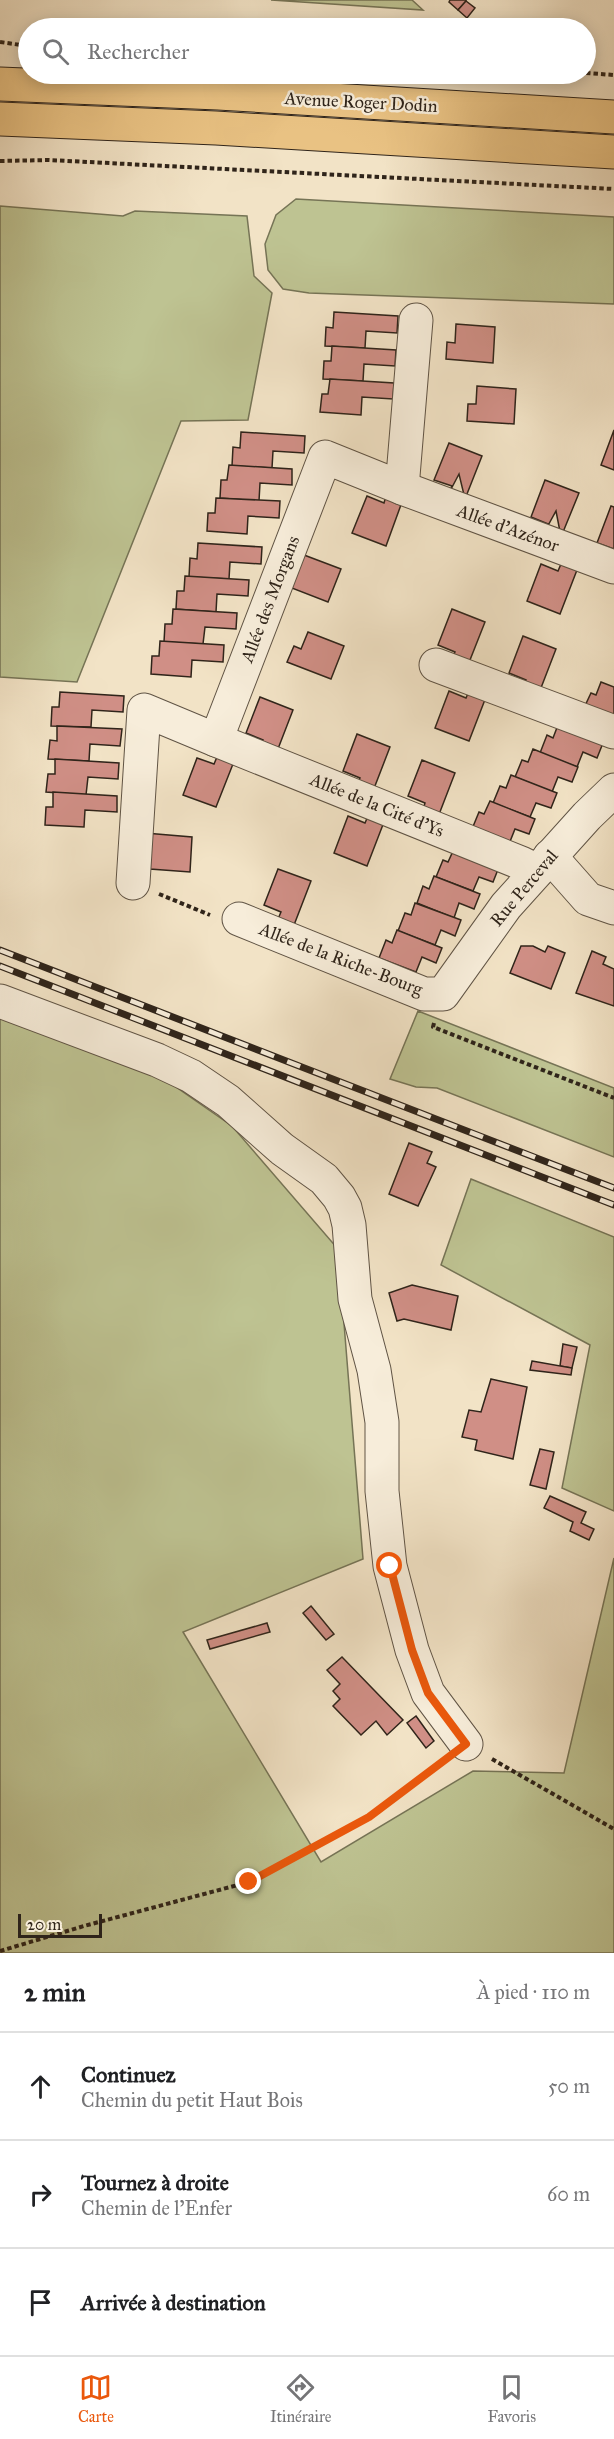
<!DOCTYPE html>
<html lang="fr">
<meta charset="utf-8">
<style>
body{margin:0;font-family:"IM FELL Great Primer",serif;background:#f2f2f2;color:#202124}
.scale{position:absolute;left:18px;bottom:15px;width:84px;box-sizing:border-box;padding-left:6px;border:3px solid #2f241a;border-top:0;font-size:16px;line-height:21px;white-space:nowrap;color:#2f241a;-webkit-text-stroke:4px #f7edda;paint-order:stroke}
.stop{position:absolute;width:18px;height:18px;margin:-14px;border:4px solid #ea580c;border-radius:50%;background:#fff}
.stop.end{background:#ea580c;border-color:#fff;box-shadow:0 2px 6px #0008}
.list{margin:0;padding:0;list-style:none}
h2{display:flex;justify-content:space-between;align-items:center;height:78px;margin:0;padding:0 24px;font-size:26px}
h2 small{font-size:20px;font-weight:400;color:#757577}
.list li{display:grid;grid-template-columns:39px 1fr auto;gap:18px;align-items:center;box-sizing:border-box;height:108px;padding:0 24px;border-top:2px solid #e0e0e0}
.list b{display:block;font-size:22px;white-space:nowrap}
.list p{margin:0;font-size:20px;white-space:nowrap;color:#757577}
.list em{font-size:20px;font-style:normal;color:#757577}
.icon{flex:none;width:33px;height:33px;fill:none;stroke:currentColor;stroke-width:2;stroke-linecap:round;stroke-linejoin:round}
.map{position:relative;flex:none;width:614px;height:1953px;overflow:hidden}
.search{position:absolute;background:#fff;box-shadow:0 3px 15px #0003;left:18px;right:18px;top:18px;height:66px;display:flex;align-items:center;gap:15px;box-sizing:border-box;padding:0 21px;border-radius:33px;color:#757577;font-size:22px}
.sheet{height:402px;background:#fff}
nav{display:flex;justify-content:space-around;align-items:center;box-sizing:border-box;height:84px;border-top:2px solid #e0e0e0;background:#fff;font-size:16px;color:#757577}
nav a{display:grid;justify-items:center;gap:3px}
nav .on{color:#ea580c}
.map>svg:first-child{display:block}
</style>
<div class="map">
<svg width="614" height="1953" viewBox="0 0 614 1953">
<rect width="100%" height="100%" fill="#f2e3c6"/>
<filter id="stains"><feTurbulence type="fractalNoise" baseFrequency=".00333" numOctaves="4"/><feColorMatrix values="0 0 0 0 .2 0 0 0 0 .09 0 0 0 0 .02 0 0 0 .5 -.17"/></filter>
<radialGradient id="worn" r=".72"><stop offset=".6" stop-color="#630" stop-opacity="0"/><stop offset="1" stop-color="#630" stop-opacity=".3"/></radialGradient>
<g fill="#bec392" stroke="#767456" stroke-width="1.5">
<path d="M271,0H412L423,10Z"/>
<path d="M296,199L614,217V304L309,293L283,289L268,270L265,244L276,215Z"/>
<path d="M0,206L123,216L135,211L247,216L254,276L272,293L248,420L181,421L77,682L0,677Z"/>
<path d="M418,1011L614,1088V1157L437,1088L416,1087L390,1079Z"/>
<path d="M0,1017L160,1076L232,1126L338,1249L363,1559L183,1632L321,1862L473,1771L564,1773L614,1558V1953H0Z"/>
<path d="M471,1179L614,1237V1511L562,1488L590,1345L441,1265Z"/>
</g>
<g fill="#d08f86" stroke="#2f241a" stroke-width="1.5">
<path d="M450,0H466V1L458,10L449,2Z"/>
<path d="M466,1L475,8L467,18L458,10Z"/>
<path d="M334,312L398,316L397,333L366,331L365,348L325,346L326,327L333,328Z"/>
<path d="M456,324L495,327L493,363L446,359L447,342L455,343Z"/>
<path d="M332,346L396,350L395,366L364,364L363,381L323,379L324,361H331Z"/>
<path d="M330,379L394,383L393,399L362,397L361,415L320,412L322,394H328Z"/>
<path d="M477,386L516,389L514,424L467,421L468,404H476Z"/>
<path d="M614,430V470L601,465Z"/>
<path d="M241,432L305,436L304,453L273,451L272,468L232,466L233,447L240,448Z"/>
<path d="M449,443L482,456L465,499L459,474L449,493L452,486L434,480Z"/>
<path d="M229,465L292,469V485L260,483L259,501L220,498L221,480H227Z"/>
<path d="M545,480L579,493L561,537L556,511L545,531L548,524L531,517Z"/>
<path d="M367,496L384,503L386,496L402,502L386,546L352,533Z"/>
<path d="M216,498L280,501L279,518L248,516L247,534L207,531L208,513H215Z"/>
<path d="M611,506L614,507V549L597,543Z"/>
<path d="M198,543L262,547L261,564L230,562L229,579L189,577L190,558L197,559Z"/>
<path d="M304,555L341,569L328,602L284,585Z"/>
<path d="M541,564L558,571L561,564L577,570L560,614L527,601Z"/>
<path d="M185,576L249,580L248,596L217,594L216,612L176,609L177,591H184Z"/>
<path d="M173,609L237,613L236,629L205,627L203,644L164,642L165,624H172Z"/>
<path d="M452,609L485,622L468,665L452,659L455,652L438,645Z"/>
<path d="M308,632L344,646L331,679L287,662L294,646L301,649Z"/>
<path d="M523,636L556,649L539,693L523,687L526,680L509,673Z"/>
<path d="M160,641L224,645L223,662L192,660L191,677L151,674L152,656H159Z"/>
<path d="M601,682L614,687V723L583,710L591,693L596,695Z"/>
<path d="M449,691L466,698L469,691L486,697L469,741L435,728Z"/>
<path d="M60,692L124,696L123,712L92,710L91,727L51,726L52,707H59Z"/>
<path d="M260,697L293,710L276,754L260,747L263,740L246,733Z"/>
<path d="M558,725L603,743L597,758L583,752L577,767L540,753L547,735L553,738Z"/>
<path d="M57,726L122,729L120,746L90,744L89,761L48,759L50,740L57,741Z"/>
<path d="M357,734L390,747L373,791L357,785L360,778L343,771Z"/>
<path d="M533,749L578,767L572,782L558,777L552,792L515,777L522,760L528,762Z"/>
<path d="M217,757L233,764L216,807L183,795L197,758L214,764Z"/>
<path d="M55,759L119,763L118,779L88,777L86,795L46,792L48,774H55Z"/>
<path d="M422,760L455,773L438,817L423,810L425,803L408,796Z"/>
<path d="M511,775L557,793L551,808L536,803L530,817L493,803L500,786L506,788Z"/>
<path d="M53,792L117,796V812L85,810L84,827L45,825L46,807H53Z"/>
<path d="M490,801L535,819L529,834L515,829L509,844L472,829L479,812L484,814Z"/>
<path d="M348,816L365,823L368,816L384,822L367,866L334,853Z"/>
<path d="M145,833L192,837L190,872L150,869Z"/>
<path d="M454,849L499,867L493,882L479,877L473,891L436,877L443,860L448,862Z"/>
<path d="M278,869L311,881L294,925L278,919L281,912L264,905Z"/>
<path d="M434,876L480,894L474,909L459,903L454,918L417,903L423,886L429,889Z"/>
<path d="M415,903L461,920L455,936L441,930L435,945L398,931L405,913L411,915Z"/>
<path d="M397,930L442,948L436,963L422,957L416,972L379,958L386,940L392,943Z"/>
<path d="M521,946H533L545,952L548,946L565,953L551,989L510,973Z"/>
<path d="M592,951L606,957L603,964L614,969V1006L576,993Z"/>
<path d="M409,1143L432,1152L427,1163L436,1167L418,1206L389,1194Z"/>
<path d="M412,1285L458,1296L451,1330L404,1319L397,1321L389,1293Z"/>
<path d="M563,1344L577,1347L572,1368L560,1366Z"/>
<path d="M532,1361L572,1368L571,1375L530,1370Z"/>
<path d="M491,1379L527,1387L513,1459L475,1450L477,1440L462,1437L469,1410L481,1412Z"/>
<path d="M540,1449L554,1452L546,1489L530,1485Z"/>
<path d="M550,1496L586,1512L581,1523L594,1529L589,1540L570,1531L573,1522L544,1508Z"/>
<path d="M311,1606L334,1634L326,1640L303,1613Z"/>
<path d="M267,1623L270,1632L210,1649L207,1640Z"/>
<path d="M342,1657L403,1720L387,1735L376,1721L361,1735L333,1706L340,1699L333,1691L340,1684L327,1670Z"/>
<path d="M416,1716L434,1741L426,1748L407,1723Z"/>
</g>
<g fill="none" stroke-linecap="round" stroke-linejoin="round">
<g stroke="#605445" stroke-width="35">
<g id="minor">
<path d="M402,488L614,567"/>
<path d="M436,665L614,732"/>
<path d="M216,740L521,863L537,871"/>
<path d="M550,856L588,899L614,908"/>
<path d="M133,883L144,710L216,740L325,457L402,488L416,320"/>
<path d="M239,919L424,994H443L506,906L587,816L614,790"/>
<path d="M0,1001L157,1060L191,1076L228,1101L282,1149L324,1179L339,1197L345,1208L349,1225L355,1299L374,1370L382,1422V1491L390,1566L412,1650L428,1693L466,1744"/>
</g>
</g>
<g stroke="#2f241a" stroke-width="35">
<g id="major">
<path d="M0,84L218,93L614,117"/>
<path d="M0,119L216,128L614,152"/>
</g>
</g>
<g stroke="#2f241a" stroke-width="4" stroke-dasharray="4.5 3" stroke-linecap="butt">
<path d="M0,42L28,46"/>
<path d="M586,73L614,75"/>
<path d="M0,161L49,160L614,189"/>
<path d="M159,894L210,915"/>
<path d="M434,1023L433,1027L614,1098"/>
<path d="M492,1759L614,1829"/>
<path d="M0,1951L84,1926L249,1882L369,1817L444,1761"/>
</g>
<use href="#minor" stroke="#f7edda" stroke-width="33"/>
<use href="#major" stroke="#e9c283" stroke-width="33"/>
<g stroke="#2f241a" stroke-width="7">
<g id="rail">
<path d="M0,950L614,1188"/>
<path d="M0,966L614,1205"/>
</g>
</g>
<use href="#rail" stroke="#f7edda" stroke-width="4.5" stroke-dasharray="14" stroke-linecap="butt"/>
</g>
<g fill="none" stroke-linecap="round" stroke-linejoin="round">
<path stroke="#ea580c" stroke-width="8" d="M249,1882L369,1817L466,1744L428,1693L412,1650L390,1566"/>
</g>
<g text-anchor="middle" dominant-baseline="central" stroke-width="5" stroke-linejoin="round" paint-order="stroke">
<g font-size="18" fill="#2f241a" stroke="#f7edda">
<text transform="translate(361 102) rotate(3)">Avenue Roger Dodin</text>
<text transform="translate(508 528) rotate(20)">Allée d'Azénor</text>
<text transform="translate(270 599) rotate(-69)">Allée des Morgans</text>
<text transform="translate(377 805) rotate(22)">Allée de la Cité d'Ys</text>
<text transform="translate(524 888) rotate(-50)">Rue Perceval</text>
<text transform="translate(341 959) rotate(21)">Allée de la Riche-Bourg</text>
</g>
</g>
<rect width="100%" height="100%" filter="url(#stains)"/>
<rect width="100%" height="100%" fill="url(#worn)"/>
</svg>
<div class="scale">20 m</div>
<div class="stop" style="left:390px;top:1566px"></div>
<div class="stop end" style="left:249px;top:1882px"></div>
<div class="search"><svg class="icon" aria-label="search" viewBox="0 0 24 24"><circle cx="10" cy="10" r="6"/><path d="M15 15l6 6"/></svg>Rechercher</div>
</div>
<section class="sheet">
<h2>2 min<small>À pied · 110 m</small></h2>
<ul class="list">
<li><svg class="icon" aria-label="ahead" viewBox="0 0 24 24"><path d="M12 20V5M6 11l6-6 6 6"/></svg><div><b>Continuez</b><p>Chemin du petit Haut Bois</p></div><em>50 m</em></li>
<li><svg class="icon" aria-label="right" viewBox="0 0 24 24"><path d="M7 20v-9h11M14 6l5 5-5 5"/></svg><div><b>Tournez à droite</b><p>Chemin de l'Enfer</p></div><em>60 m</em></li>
<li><svg class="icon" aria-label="arrive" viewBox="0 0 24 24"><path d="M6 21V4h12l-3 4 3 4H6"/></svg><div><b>Arrivée à destination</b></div></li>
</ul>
</section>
<nav>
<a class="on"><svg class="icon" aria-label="map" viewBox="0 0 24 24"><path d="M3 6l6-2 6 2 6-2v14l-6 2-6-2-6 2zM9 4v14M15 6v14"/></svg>Carte</a>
<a><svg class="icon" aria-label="directions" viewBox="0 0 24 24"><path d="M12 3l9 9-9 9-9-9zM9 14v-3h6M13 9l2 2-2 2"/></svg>Itinéraire</a>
<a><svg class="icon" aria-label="saved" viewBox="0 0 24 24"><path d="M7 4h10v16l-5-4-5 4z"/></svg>Favoris</a>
</nav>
